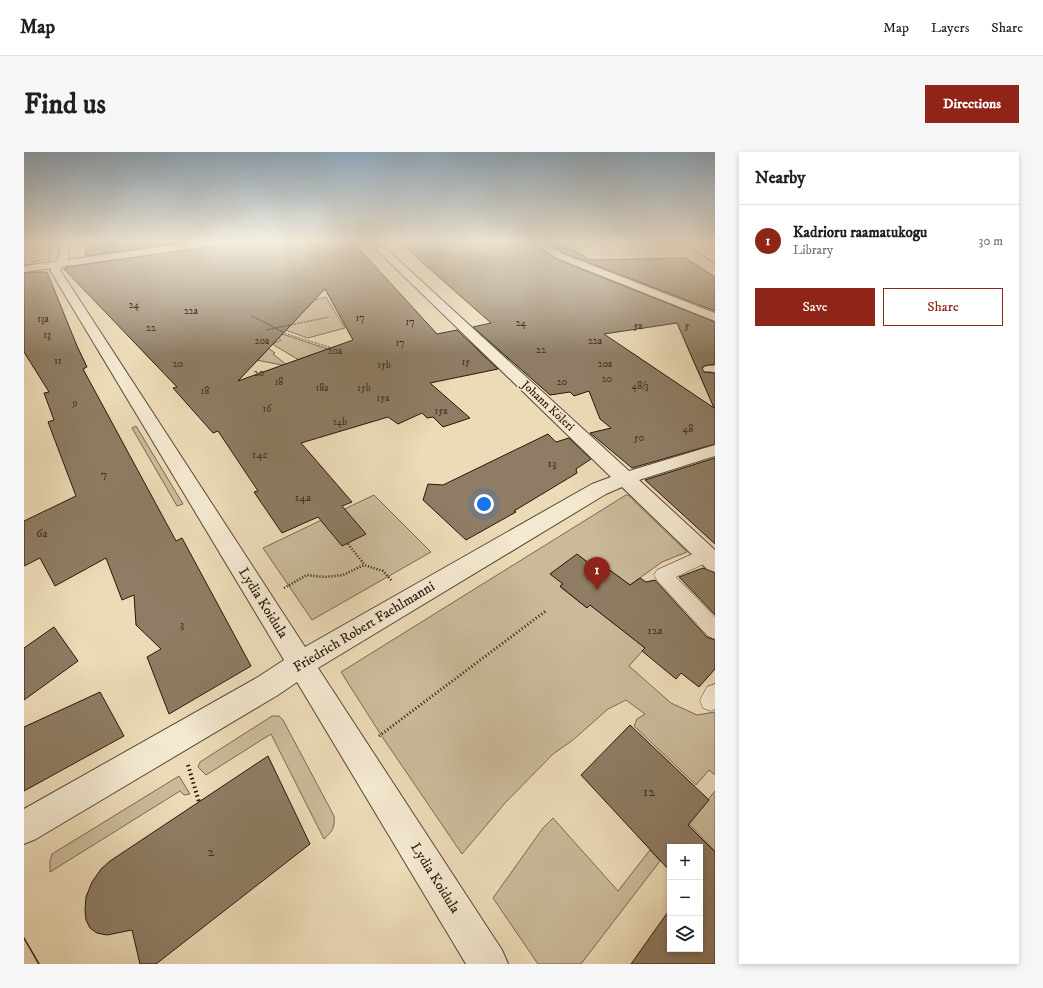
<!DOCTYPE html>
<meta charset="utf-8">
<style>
body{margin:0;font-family:"IM FELL DW Pica",serif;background:#f6f6f6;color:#202124}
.controls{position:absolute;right:12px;bottom:12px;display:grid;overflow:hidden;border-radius:0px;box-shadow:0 2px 6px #0003}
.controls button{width:36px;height:36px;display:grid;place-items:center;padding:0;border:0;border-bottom:1px solid #e0e0e0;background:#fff;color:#202124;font:20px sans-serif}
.you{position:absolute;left:460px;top:352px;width:14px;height:14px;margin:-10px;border:3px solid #fff;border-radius:50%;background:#1a73e8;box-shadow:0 0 0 6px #1a73e833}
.badge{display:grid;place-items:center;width:26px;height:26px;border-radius:50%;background:#8f2418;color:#fff;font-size:13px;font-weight:700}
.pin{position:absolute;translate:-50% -33px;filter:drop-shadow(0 1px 2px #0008)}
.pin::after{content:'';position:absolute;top:21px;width:14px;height:12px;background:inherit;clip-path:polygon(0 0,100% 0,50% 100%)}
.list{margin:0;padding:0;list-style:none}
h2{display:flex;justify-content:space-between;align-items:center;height:52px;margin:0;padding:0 16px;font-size:17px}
h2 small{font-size:13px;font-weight:400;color:#757577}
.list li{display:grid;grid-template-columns:26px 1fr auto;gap:12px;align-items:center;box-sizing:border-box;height:72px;padding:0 16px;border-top:1px solid #e0e0e0}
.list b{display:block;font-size:15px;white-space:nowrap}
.list p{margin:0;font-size:13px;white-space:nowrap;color:#757577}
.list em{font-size:13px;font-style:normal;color:#757577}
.actions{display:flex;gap:8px;padding:12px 16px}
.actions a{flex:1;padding:9px 0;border:1px solid #8f2418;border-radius:0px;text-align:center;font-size:14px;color:#8f2418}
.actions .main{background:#8f2418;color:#fff}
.icon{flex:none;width:22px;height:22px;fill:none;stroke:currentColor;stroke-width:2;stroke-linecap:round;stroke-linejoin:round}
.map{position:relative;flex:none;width:691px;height:812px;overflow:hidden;border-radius:0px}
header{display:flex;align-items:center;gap:24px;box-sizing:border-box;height:56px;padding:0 20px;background:#fff;border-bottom:1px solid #e0e0e0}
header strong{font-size:19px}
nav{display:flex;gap:22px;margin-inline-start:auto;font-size:14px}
.intro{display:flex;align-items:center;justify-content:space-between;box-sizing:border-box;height:96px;padding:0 24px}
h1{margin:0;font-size:28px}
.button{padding:10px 18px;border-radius:0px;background:#8f2418;color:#fff;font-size:14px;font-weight:700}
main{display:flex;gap:24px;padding:0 24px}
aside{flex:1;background:#fff;border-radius:0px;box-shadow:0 2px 6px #0003}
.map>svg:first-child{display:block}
</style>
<header>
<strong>Map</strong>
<nav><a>Map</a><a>Layers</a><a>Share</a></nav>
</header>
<div class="intro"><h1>Find us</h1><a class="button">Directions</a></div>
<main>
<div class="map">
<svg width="691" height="812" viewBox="0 0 691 812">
<rect width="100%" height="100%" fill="#ecdbb7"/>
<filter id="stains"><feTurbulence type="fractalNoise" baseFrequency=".005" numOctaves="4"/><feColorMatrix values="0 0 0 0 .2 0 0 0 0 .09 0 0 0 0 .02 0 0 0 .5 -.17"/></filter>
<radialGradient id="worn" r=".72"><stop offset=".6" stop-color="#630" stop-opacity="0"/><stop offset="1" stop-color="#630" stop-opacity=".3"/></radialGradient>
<g fill="#cbba9a" stroke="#7a6852">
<path d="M0,89H27L26,107L8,110L9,112L0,113Z"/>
<path d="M302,145L321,176L284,186L264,179L238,166L283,150Z"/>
<path d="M252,180L304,197L263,214L217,205L241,194L251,201L249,202L263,213L275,208L248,192L257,188L246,181Z"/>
<path d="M112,274L159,352L153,354L108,276Z"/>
<path d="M350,343L407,400L288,468L239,396Z"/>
<path d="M602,343H604L610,348V349L663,400L638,410L606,433L572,408L536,435L563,456L566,453L621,496L605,514L647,551L673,563L691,560V623L685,618L672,633L610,574L613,567L621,562L602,548L584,557L549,588L529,602L481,651L438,702L357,583L317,520Z"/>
<path d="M248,564H255L259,568L310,664C311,675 309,679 300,687L247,582L182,623L174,615L176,610Z"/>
<path d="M155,624L166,642L160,643L156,639L26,720V709L28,702Z"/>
<path d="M691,639V699L665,672Z"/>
<path d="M529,666L594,739L626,698L636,709L557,812H514L469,746L519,676Z"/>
</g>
<g fill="#8e7c64" stroke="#29160b" fill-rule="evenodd">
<path d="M61,89H148L149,92L62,104Z"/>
<path d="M222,89H328L413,182L433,178L474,217L406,231L446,266L419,275L409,265L403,266L398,261L374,272L364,265L277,291L328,350L318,354L342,382L318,394L294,365L258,381L230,340L234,339L194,279L189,281L149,236L153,235L40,117L44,115ZM301,137L329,188L214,229Z"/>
<path d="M374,89H507L532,107L691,170V212L680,214L678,216L680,220L691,221V292L608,316L566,281L587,276L576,267L565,239L550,244L546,240L526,243L449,175L467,171ZM653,171L690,256L580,182Z"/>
<path d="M522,89H535L566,108L662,106L691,125V159L540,101Z"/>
<path d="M12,120H23L53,194L63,215L59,217L152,389L158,386L227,514L145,562L123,505L137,497L112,473L110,443L98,448L82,406L31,434L16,406L0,414V369L52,344L24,270L30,268L20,241L25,240L0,200V121Z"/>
<path d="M524,282L532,290L545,286L567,307L552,317L553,321L490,359L492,360L442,388L399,348L404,332L419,333Z"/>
<path d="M691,306V392L621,328Z"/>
<path d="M553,402L566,412L572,408L606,433L616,426L622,430L631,428L683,485L691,488V517L675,535L657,521L652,527L618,499L621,496L566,453L563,456L536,434L539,432L526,422Z"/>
<path d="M679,416L691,421V463L655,425Z"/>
<path d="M30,475L54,509L0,548V496Z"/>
<path d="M76,540L100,584L0,639V575Z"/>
<path d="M606,573L685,648L664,673L691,700V812H607L646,757V797H676V695H646V719L557,623Z"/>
<path d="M244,604L286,692L132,812H116L108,778L83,783L73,781L66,776L62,768L61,758L62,745L68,730L77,717L86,709Z"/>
</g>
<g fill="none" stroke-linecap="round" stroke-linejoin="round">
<g stroke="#5a4736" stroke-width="1">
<g id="service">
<path d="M591,89H667V90L664,92H594Z"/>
<path d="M677,97H691V101L675,100L673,99Z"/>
<path d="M684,214H691V220L680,219L679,217L680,215Z"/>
<path d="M682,396L688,398L690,403L688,408L652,425L691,465V487L684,484L633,428L630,423L633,418Z"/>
<path d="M691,532V557L687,559L679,556L676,548L683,535Z"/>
</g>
</g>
<g stroke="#5a4736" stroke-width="2">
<g id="minor">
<path d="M36,89H44L45,105L36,118L281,495L568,332L587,325L354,99L352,97L354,95H360L605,319L691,293V304L615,328L691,398V420L683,417L598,335L582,342L294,516L478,798L484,812H442L273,530L254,543L12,687L0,692V657L234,525L260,508L26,118L35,105Z"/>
<path d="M508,89H519L539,102L691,161V169L533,106Z"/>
<path d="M658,89H668L691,104V111Z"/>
</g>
</g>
<g stroke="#5a4736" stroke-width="2">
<path id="tertiary" d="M178,89H203L199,92L0,120V114Z"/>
</g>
<g stroke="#29160b" stroke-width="1" stroke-dasharray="0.5 1" stroke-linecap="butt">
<path d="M0,91L11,89"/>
<path d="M10,99L11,89"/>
</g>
<g stroke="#29160b" stroke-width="1.5" stroke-dasharray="0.5 1" stroke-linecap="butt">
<path d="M228,164L263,182L308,196"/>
<path d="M242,178L305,165"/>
</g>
<g stroke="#29160b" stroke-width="2.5" stroke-dasharray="1 2" stroke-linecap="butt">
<path d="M324,392L340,412"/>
<path d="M260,436L283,423L301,425L319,423L340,413L359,419L368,429"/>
</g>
<path stroke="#29160b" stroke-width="3" stroke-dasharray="1 2.5" stroke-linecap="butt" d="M355,584L523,458"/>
<path stroke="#29160b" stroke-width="4" stroke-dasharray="1.5 3" stroke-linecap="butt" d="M164,613L175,650"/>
<use href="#service" fill="#f3e8d0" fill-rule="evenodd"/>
<use href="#minor" fill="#f3e8d0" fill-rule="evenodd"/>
<use href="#tertiary" fill="#f3e8d0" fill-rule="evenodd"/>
<path stroke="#29160b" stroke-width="1.5" d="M0,786L15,812"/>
</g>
<linearGradient id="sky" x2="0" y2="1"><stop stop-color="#8fa9bd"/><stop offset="0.44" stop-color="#f6efdf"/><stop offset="1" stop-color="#f6efdf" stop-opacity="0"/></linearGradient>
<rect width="691" height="203" fill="url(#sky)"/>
<g text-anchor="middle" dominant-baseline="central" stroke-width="3" stroke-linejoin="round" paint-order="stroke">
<g font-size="10" fill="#423021">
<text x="110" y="153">24</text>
<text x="167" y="159">22a</text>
<text x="336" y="166">17</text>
<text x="19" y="167">13a</text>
<text x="386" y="170">17</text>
<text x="497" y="171">24</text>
<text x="614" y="174">5a</text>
<text x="663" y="174">5</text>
<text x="127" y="176">22</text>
<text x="23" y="183">13</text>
<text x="238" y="189">20a</text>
<text x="571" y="189">22a</text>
<text x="376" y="191">17</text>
<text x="517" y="198">22</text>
<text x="311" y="199">20a</text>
<text x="34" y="209">11</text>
<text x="442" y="210">15</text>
<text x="154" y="212">20</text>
<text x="581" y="212">20a</text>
<text x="360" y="213">15b</text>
<text x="235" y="221">20</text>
<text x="583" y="227">20</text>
<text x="255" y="230">18</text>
<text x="538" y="230">20</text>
<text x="616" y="234">48/3</text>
<text x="298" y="236">18a</text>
<text x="340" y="236">15b</text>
<text x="181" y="239">18</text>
<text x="359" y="246">15a</text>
<text x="51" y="251">9</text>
<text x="243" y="257">16</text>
<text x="417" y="259">15a</text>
<text x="316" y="270">14b</text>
<text x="664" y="277">48</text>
<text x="615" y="286">50</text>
</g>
<g font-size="12" fill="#29160b" stroke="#f3e8d0">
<text transform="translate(524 254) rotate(43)">Johann Köleri</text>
</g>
<g font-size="12" fill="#423021">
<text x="236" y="302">14c</text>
<text x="528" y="311">13</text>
<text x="80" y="322">7</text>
<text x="279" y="345">14a</text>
<text x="18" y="381">6a</text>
<text x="158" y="472">3</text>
<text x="631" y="478">12a</text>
</g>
<g font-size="14" fill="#29160b" stroke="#f3e8d0">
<text transform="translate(239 451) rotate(58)">Lydia Koidula</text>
<text transform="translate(340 475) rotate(-31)">Friedrich Robert Faehlmanni</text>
<text transform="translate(411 726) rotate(58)">Lydia Koidula</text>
</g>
<g font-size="14" fill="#423021">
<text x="625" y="640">12</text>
<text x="187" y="700">2</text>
</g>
</g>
<rect width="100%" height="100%" filter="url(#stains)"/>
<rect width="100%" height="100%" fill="url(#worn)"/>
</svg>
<div class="controls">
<button>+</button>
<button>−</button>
<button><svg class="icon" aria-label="layers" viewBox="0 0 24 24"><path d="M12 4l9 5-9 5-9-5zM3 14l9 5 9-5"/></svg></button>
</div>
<div class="you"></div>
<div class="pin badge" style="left:573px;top:438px">1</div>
</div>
<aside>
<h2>Nearby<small></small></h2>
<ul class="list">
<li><span class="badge">1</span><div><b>Kadrioru raamatukogu</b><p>Library</p></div><em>30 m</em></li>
</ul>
<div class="actions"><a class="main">Save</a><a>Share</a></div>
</aside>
</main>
